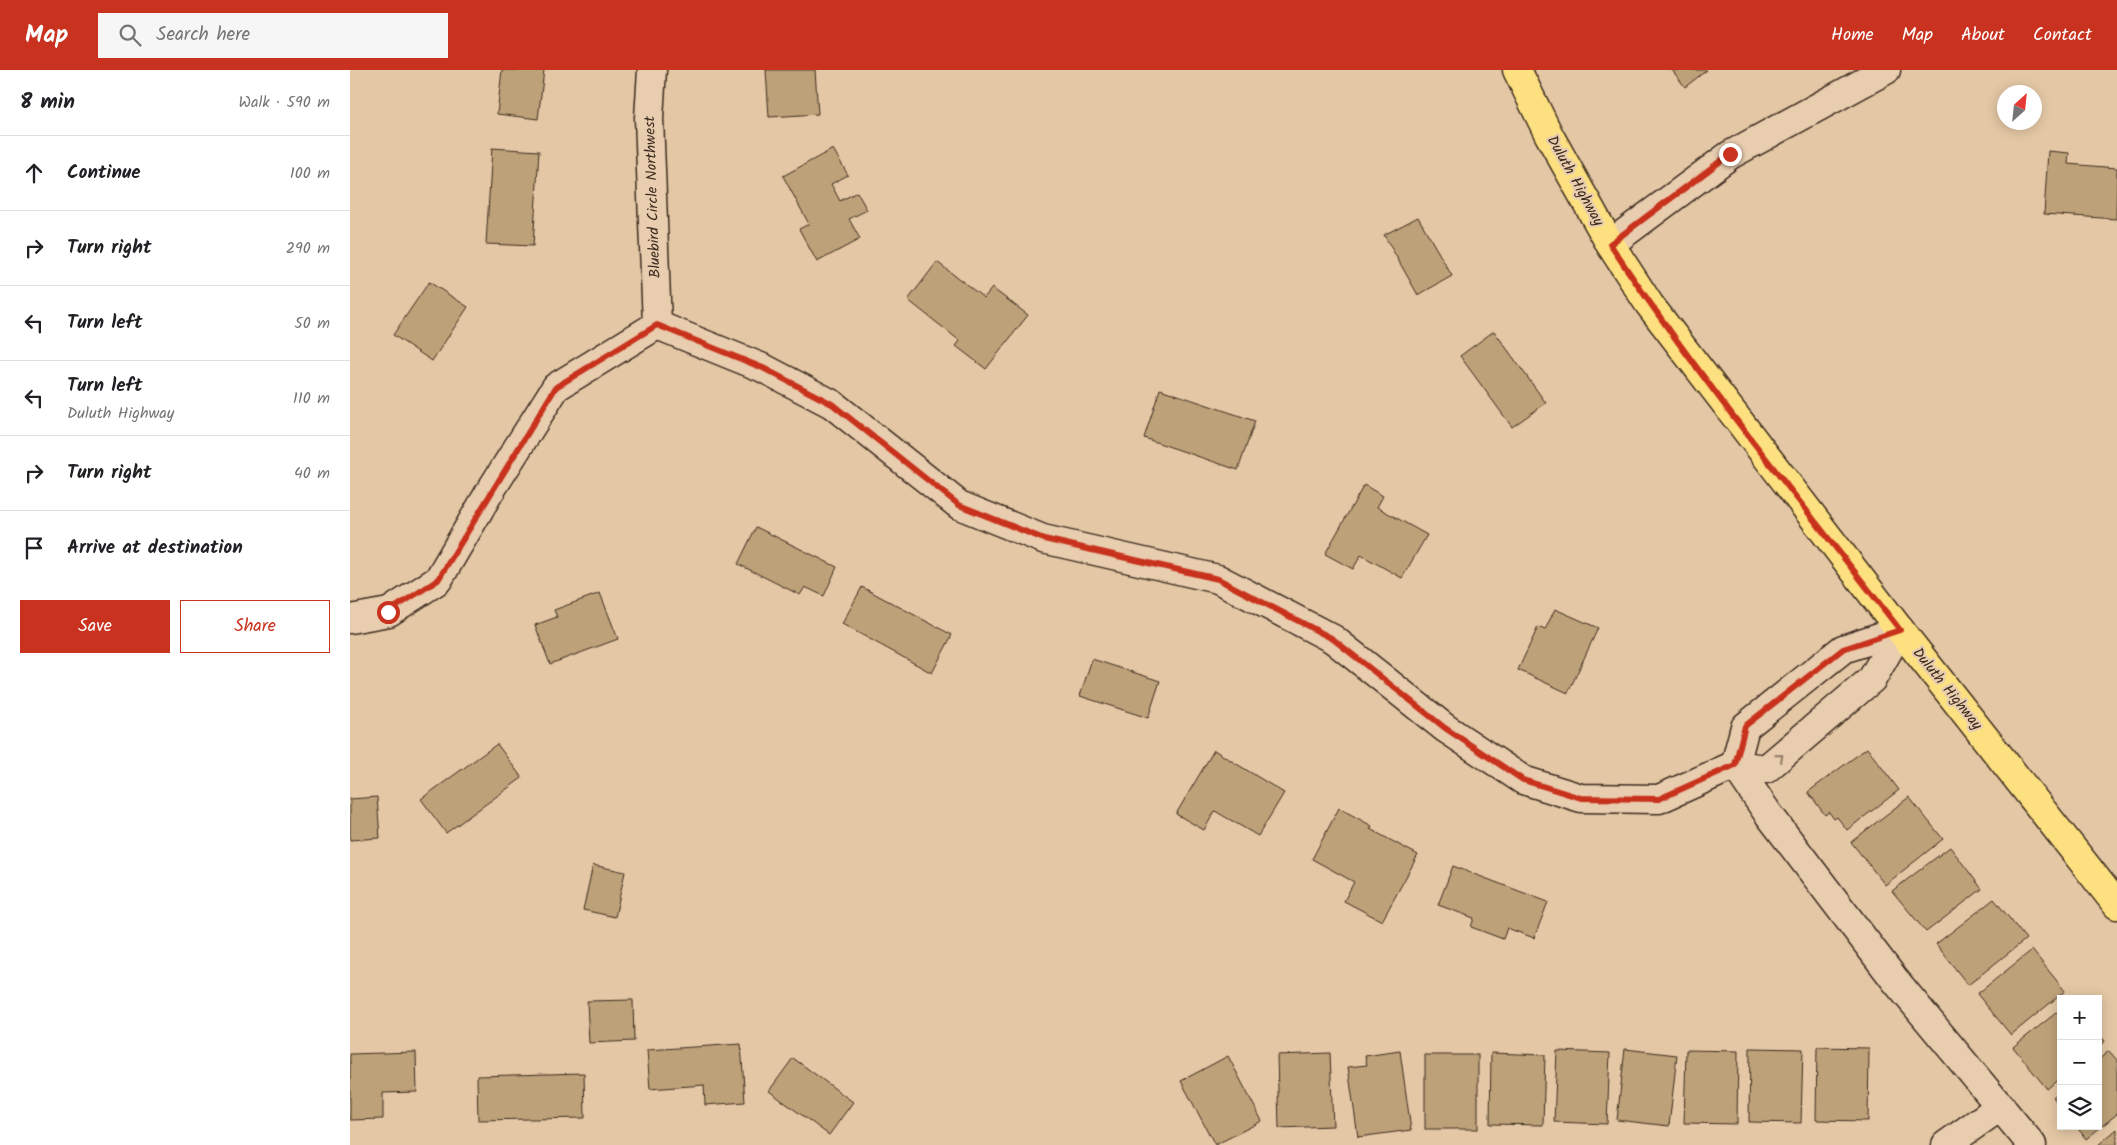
<!DOCTYPE html>
<meta charset="utf-8">
<style>
body{margin:0;font-family:Kalam,sans-serif;background:#f6f6f6;color:#202124}
.controls{position:absolute;right:15px;bottom:15px;display:grid;overflow:hidden;border-radius:0px;box-shadow:0 2px 12px #0003}
.controls button{width:45px;height:45px;display:grid;place-items:center;padding:0;border:0;border-bottom:1px solid #e0e0e0;background:#fff;color:#202124;font:25px sans-serif}
.compass{position:absolute;left:1647px;top:15px;width:45px;height:45px;border-radius:50%;background:#fff;box-shadow:0 2px 12px #0003;rotate:27deg}
.stop{position:absolute;width:15px;height:15px;margin:-11px;border:4px solid #c8321e;border-radius:50%;background:#fff}
.stop.end{background:#c8321e;border-color:#fff;box-shadow:0 1px 5px #0008}
.list{margin:0;padding:0;list-style:none}
h2{display:flex;justify-content:space-between;align-items:center;height:65px;margin:0;padding:0 20px;font-size:21px}
h2 small{font-size:16px;font-weight:400;color:#757577}
.list li{display:grid;grid-template-columns:32px 1fr auto;gap:15px;align-items:center;box-sizing:border-box;height:75px;padding:0 20px;border-top:1px solid #e0e0e0}
.list b{display:block;font-size:19px;white-space:nowrap}
.list p{margin:0;font-size:16px;white-space:nowrap;color:#757577}
.list em{font-size:16px;font-style:normal;color:#757577}
.actions{display:flex;gap:10px;padding:15px 20px}
.actions a{flex:1;padding:11px 0;border:1px solid #c8321e;border-radius:0px;text-align:center;font-size:18px;color:#c8321e}
.actions .main{background:#c8321e;color:#fff}
.icon{flex:none;width:28px;height:28px;fill:none;stroke:currentColor;stroke-width:2;stroke-linecap:round;stroke-linejoin:round}
.map{position:relative;flex:none;width:1767px;height:1075px;overflow:hidden}
header{display:flex;align-items:center;gap:30px;box-sizing:border-box;height:70px;padding:0 25px;background:#c8321e;color:#fff}
header strong{font-size:24px}
nav{display:flex;gap:28px;margin-inline-start:auto;font-size:18px}
.search{width:350px;height:45px;background:#f6f6f6;display:flex;align-items:center;gap:12px;box-sizing:border-box;padding:0 18px;border-radius:0px;color:#757577;font-size:19px}
main{display:flex}
aside{flex:1;background:#fff}
.map>svg:first-child{display:block}
</style>
<header>
<strong>Map</strong>
<div class="search"><svg class="icon" aria-label="search" viewBox="0 0 24 24"><circle cx="10" cy="10" r="6"/><path d="M15 15l6 6"/></svg>Search here</div>
<nav><a>Home</a><a>Map</a><a>About</a><a>Contact</a></nav>
</header>
<main>
<aside>
<h2>8 min<small>Walk · 590 m</small></h2>
<ul class="list">
<li><svg class="icon" aria-label="ahead" viewBox="0 0 24 24"><path d="M12 20V5M6 11l6-6 6 6"/></svg><div><b>Continue</b></div><em>100 m</em></li>
<li><svg class="icon" aria-label="right" viewBox="0 0 24 24"><path d="M7 20v-9h11M14 6l5 5-5 5"/></svg><div><b>Turn right</b></div><em>290 m</em></li>
<li><svg class="icon" aria-label="left" viewBox="0 0 24 24"><path d="M17 20v-9H6M10 6l-5 5 5 5"/></svg><div><b>Turn left</b></div><em>50 m</em></li>
<li><svg class="icon" aria-label="left" viewBox="0 0 24 24"><path d="M17 20v-9H6M10 6l-5 5 5 5"/></svg><div><b>Turn left</b><p>Duluth Highway</p></div><em>110 m</em></li>
<li><svg class="icon" aria-label="right" viewBox="0 0 24 24"><path d="M7 20v-9h11M14 6l5 5-5 5"/></svg><div><b>Turn right</b></div><em>40 m</em></li>
<li><svg class="icon" aria-label="arrive" viewBox="0 0 24 24"><path d="M6 21V4h12l-3 4 3 4H6"/></svg><div><b>Arrive at destination</b></div></li>
</ul>
<div class="actions"><a class="main">Save</a><a>Share</a></div>
</aside>
<div class="map">
<svg width="1767" height="1075" viewBox="0 0 1767 1075">
<rect width="100%" height="100%" fill="#e4c8a5"/>
<filter id="ink" filterUnits="userSpaceOnUse"><feTurbulence type="fractalNoise" baseFrequency=".02" numOctaves="2"/><feDisplacementMap in="SourceGraphic" scale="10" xChannelSelector="R" yChannelSelector="G"/><feConvolveMatrix kernelMatrix="1 2 1 2 8 2 1 2 1" color-interpolation-filters="sRGB"/></filter>
<g filter="url(#ink)">
<g fill="#bda279" stroke="#3b2a1e">
<path d="M152,0H194L188,49L147,44Z"/>
<path d="M416,0H465L468,44L419,47Z"/>
<path d="M1322,0H1357L1335,17Z"/>
<path d="M142,78L189,81L183,176L136,174Z"/>
<path d="M483,79L498,105L481,114L490,131L507,122L517,140L499,149L510,169L467,192L449,159L459,154L433,106Z"/>
<path d="M1698,81L1719,83L1718,94L1767,98L1766,149L1694,144Z"/>
<path d="M1068,147L1102,206L1068,225L1034,165Z"/>
<path d="M587,192L634,228L642,218L678,245L636,299L606,276L610,271L558,230Z"/>
<path d="M79,212L118,237L82,291L43,265Z"/>
<path d="M1144,261L1196,333L1162,357L1110,286Z"/>
<path d="M810,319L905,351L888,400L794,368Z"/>
<path d="M1014,415L1033,426L1027,437L1077,465L1052,508L1011,485L1003,499L975,484Z"/>
<path d="M406,457L487,497L474,526L455,517L450,525L388,494Z"/>
<path d="M512,517L602,565L582,603L492,554Z"/>
<path d="M250,523L268,569L200,594L185,555L207,547L204,540Z"/>
<path d="M1205,539L1248,558L1218,623L1168,600L1188,557L1195,560Z"/>
<path d="M742,589L810,611L798,648L730,626Z"/>
<path d="M147,674L172,708L96,763L71,729Z"/>
<path d="M1517,678L1549,720L1497,760L1487,747L1484,749L1479,742L1475,745L1458,722Z"/>
<path d="M864,680L934,723L908,766L865,741L854,760L826,744Z"/>
<path d="M27,727L30,768L0,770V729Z"/>
<path d="M1559,727L1593,769L1535,815L1501,772Z"/>
<path d="M989,738L1022,756L1020,759L1068,785L1032,851L994,831L1004,812L962,789Z"/>
<path d="M1600,777L1632,819L1576,862L1542,821Z"/>
<path d="M243,795L275,802L265,847L233,840Z"/>
<path d="M1103,796L1198,832L1184,868L1157,858L1153,869L1121,857L1124,848L1088,835Z"/>
<path d="M1644,829L1676,869L1618,915L1586,874Z"/>
<path d="M1682,880L1715,921L1661,965L1627,924Z"/>
<path d="M283,930L284,971L239,973L237,931Z"/>
<path d="M1711,939V1007L1697,1019L1663,977Z"/>
<path d="M1748,963L1755,971L1748,977Z"/>
<path d="M391,974L395,1032L355,1035L354,1015L300,1019L297,980Z"/>
<path d="M1467,977L1519,978L1518,1051L1466,1050Z"/>
<path d="M1400,978L1453,979L1451,1053L1399,1052Z"/>
<path d="M1275,979L1327,985L1319,1056L1267,1050Z"/>
<path d="M1336,980L1388,981L1387,1054L1334,1053Z"/>
<path d="M1050,981L1061,1060L1008,1067L998,997L1017,995L1015,986Z"/>
<path d="M1207,981L1260,983L1257,1054L1204,1052Z"/>
<path d="M1759,981L1767,990V1044L1736,1069L1726,1056H1748V990Z"/>
<path d="M66,982L67,1022L33,1023V1049L0,1050V984Z"/>
<path d="M980,983L983,1056L929,1058L927,985Z"/>
<path d="M1141,983L1195,985L1193,1055L1140,1054Z"/>
<rect x="1075" y="985" width="53" height="74"/>
<path d="M878,986L912,1051L865,1075L831,1011Z"/>
<path d="M443,988L503,1032L479,1065L419,1021Z"/>
<path d="M234,1003L235,1048L128,1050L127,1006Z"/>
<path d="M1711,1021V1037L1703,1027Z"/>
<path d="M1767,1059V1075H1748Z"/>
</g>
<g fill="none" stroke-linecap="round" stroke-linejoin="round">
<g stroke="#3b2a1e" stroke-width="31">
<g id="minor">
<path d="M302,0L299,48L307,255"/>
<path d="M1260,174L1380,85L1536,0"/>
<path d="M307,255L413,298L482,334L609,435L693,469L868,509L983,569L1095,658L1173,710L1231,728L1309,729L1385,695L1416,699L1522,609L1550,560"/>
<path d="M0,549L39,542L88,510L139,423L206,317L307,255"/>
<path d="M1385,695L1417,742L1545,910L1682,1075"/>
<path d="M1385,695L1395,657L1493,579L1550,560"/>
<path d="M1596,1075L1651,1036"/>
</g>
</g>
<g stroke="#3b2a1e" stroke-width="31">
<path id="primary" d="M1167,0L1199,65L1260,174L1299,234L1550,560L1767,835"/>
</g>
<use href="#minor" stroke="#e8cdaf" stroke-width="28"/>
<use href="#primary" stroke="#fde080" stroke-width="28"/>
</g>
<defs><path id="oneway-chevron" d="M-2-3.5L2.5 0L-2 3.5" fill="none" stroke-width="1.6" stroke-linecap="round" stroke-linejoin="round" transform="scale(1.25)"/></defs>
<use stroke="#927c66" href="#oneway-chevron" transform="translate(1430 687) rotate(-40)"/>
</g>
<g fill="none" stroke-linecap="round" stroke-linejoin="round" filter="url(#ink)">
<path stroke="#c8321e" stroke-width="6" d="M38,542L88,510L206,317L307,255L413,298L482,334L609,435L694,469L868,509L983,569L1095,658L1173,710L1231,728L1309,729L1385,695L1395,656L1493,579L1550,560C1452,433 1348,308 1260,174L1380,84"/>
</g>
<g text-anchor="middle" dominant-baseline="central" stroke-width="4.5" stroke-linejoin="round" paint-order="stroke">
<g font-size="15" fill="#3b2a1e" stroke="#e8cdaf">
<text transform="translate(1225 111) rotate(61)">Duluth Highway</text>
<text transform="translate(303 127) rotate(-92)">Bluebird Circle Northwest</text>
<text transform="translate(1597 619) rotate(51)">Duluth Highway</text>
</g>
</g>
</svg>
<div class="controls">
<button>+</button>
<button>−</button>
<button><svg class="icon" aria-label="layers" viewBox="0 0 24 24"><path d="M12 4l9 5-9 5-9-5zM3 14l9 5 9-5"/></svg></button>
</div>
<svg class="compass" viewBox="-18 -18 36 36"><path d="M0-13l5 13h-10z" fill="#e53935"/><path d="M0 13l5-13h-10z" fill="#757577"/></svg>
<div class="stop" style="left:38px;top:542px"></div>
<div class="stop end" style="left:1380px;top:84px"></div>
</div>
</main>
